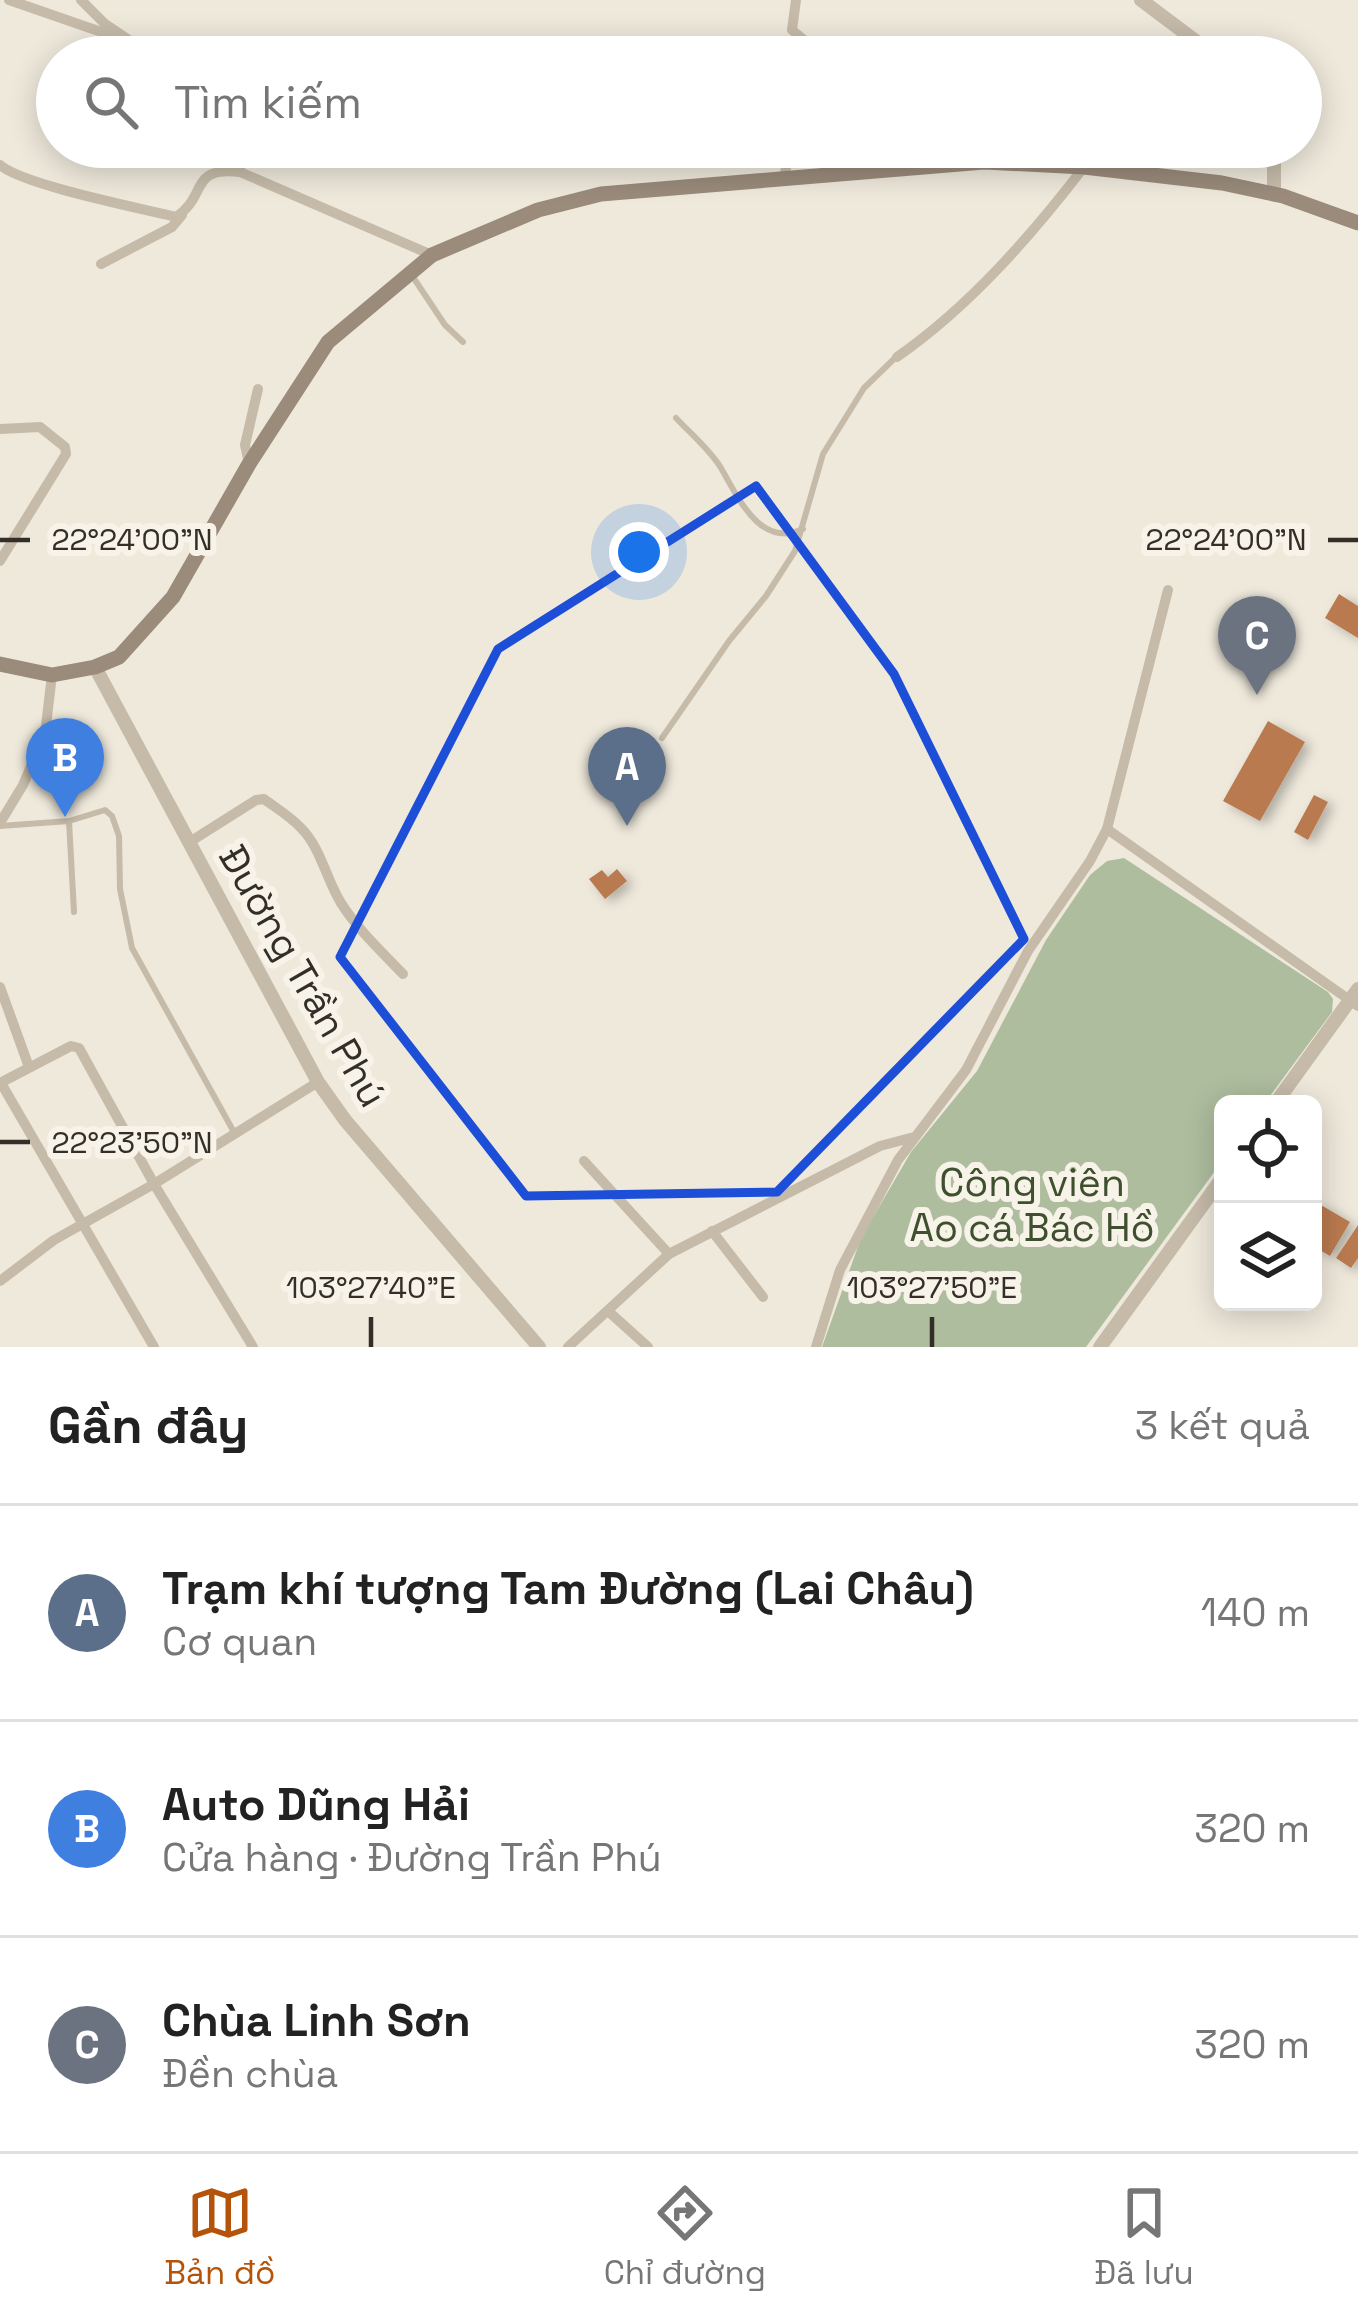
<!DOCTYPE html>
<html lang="vi">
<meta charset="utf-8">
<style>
body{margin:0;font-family:"Space Grotesk",sans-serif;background:#f2f2f2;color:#222}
.controls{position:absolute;right:36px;bottom:36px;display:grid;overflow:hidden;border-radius:18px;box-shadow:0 6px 30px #0003}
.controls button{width:108px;height:108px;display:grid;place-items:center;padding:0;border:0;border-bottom:3px solid #e0e0e0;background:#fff;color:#222;font:60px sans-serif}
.you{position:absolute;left:639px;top:552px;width:42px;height:42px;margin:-30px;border:9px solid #fff;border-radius:50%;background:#1a73e8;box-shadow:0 0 0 18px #1a73e833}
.badge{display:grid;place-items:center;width:78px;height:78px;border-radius:50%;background:#b45309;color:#fff;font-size:39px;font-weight:700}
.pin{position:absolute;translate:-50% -99px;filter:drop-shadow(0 3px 6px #0008)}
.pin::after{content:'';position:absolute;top:63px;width:42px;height:36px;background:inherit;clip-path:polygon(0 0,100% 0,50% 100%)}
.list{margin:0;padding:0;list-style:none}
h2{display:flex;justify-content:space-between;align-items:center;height:156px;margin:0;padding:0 48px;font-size:51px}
h2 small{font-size:39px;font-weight:400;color:#767676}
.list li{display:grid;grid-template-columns:78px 1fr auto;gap:36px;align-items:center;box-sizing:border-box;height:216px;padding:0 48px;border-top:3px solid #e0e0e0}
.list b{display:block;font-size:45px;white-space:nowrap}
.list p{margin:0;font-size:39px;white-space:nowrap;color:#767676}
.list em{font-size:39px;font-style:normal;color:#767676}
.icon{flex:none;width:66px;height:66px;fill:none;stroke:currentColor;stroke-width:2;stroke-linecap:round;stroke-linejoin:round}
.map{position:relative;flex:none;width:1358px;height:1347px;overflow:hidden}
.search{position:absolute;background:#fff;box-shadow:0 6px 30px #0003;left:36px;right:36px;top:36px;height:132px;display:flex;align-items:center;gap:30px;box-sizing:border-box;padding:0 42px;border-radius:66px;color:#767676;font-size:45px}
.sheet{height:804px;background:#fff}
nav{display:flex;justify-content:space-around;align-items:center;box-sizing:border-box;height:168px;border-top:3px solid #e0e0e0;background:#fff;font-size:33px;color:#767676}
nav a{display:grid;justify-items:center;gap:6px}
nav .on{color:#b45309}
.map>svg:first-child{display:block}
</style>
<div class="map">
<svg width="1358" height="1347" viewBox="0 0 1358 1347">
<defs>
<filter id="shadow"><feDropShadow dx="6" dy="4" stdDeviation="6" flood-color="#0004"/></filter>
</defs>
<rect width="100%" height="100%" fill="#efe9dc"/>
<path fill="#aebd9e" d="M1124,858L1328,992L1333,999L1332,1012L1264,1104H1223V1160L1086,1347H822L861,1238L911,1152L977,1071L1046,940L1090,875L1107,861Z"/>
<g fill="#ba7a50" filter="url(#shadow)">
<path d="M1339,594L1358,606V638L1325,618Z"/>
<path d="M1268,721L1305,742L1260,821L1223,801Z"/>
<path d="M1314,795L1328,802L1308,840L1294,832Z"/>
<path d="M617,869L627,881L605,899L589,879L602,870L608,877Z"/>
<path d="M1314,1201L1350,1222L1330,1256L1313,1246Z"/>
<path d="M1358,1225V1258L1351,1268L1336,1258Z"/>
</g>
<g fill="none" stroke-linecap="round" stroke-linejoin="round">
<g stroke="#c6bba9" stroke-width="6">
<path d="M885,167L888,147"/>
<path d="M413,277L445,325L463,342"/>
<path d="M676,418C691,434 710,450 721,468C738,497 760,549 803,529"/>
<path d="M662,738L729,641L766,596L795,551L823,454L864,388L895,358"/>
<path d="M69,821L74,912"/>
<path d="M0,826L69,821L105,810L112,816L119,836L120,889L132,948L235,1134"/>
</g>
<g stroke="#c6bba9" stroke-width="10">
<path d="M9,0L136,44"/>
<path d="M81,0L105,24L154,57"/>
<path d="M796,0L792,30L804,40L805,57"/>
<path d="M238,147L240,172"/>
<path d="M0,165C23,185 140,208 176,217C208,196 189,166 240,172L432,255"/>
<path d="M784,178L790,147"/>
<path d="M101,264L172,227L182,215"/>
<path d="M897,357C969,307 1031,236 1084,167"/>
<path d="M0,429L40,427L65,447L66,454L0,561"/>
<path d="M249,464L245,445L258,389"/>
<path d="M0,823L23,785L45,734L52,675"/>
<path d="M1107,829L1358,1006"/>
<path d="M188,843L256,800L264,799C276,808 291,817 301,828C321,848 326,879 341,903C358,930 381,951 403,974"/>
<path d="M0,987L29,1067"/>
<path d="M0,1083L71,1046L79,1048L154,1184L253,1347"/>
<path d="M1,1083L154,1347"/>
<path d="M584,1161L669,1254"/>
<path d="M712,1231L763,1297"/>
<path d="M0,1281L54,1240L154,1184L318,1082"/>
<path d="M608,1311L648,1347"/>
<path d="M568,1347L669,1254L880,1146L914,1137"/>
<path d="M816,1347L840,1270L898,1160L966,1070L1028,951L1090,861L1107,829L1168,590"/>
</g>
<g stroke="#c6bba9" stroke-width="14">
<path d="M1141,0L1217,57"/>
<path d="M1274,194V147"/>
<path d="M95,667L318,1082L345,1120L539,1347"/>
<path d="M1275,1104L1358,989"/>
<path d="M1100,1347L1223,1177"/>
</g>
<path stroke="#9a8b7b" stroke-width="15" d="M0,664L52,675L95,667L119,657L173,597L249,464L328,342L432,255L538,210L601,194L984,162L1084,167L1222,183L1283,196L1358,223"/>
</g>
<path fill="none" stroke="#1d4ed8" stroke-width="9" stroke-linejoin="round" d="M756,486L894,674L1024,939L777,1192L526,1196L340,957L498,649Z"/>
<path fill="none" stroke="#342e28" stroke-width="4.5" d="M0,540H30M1328,540H1358M0,1142H30M371,1317V1347M932,1317V1347"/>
<g text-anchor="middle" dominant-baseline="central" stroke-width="12" stroke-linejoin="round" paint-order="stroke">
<g font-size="39" fill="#342e28" stroke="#f7f3e8">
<text transform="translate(303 976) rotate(60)">Đường Trần Phú</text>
</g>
<g font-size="39" fill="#3f502f" stroke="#f7f3e8">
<text x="1032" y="1182">Công viên<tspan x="1032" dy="45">Ao cá Bác Hồ</tspan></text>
</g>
</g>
<g font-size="30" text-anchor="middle" fill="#342e28" stroke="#f7f3e8" stroke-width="12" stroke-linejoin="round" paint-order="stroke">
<text x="132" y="550">22°24'00"N</text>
<text x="1226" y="550">22°24'00"N</text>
<text x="132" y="1153">22°23'50"N</text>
<text x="371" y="1298">103°27'40"E</text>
<text x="932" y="1298">103°27'50"E</text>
</g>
</svg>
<div class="controls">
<button><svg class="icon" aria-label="locate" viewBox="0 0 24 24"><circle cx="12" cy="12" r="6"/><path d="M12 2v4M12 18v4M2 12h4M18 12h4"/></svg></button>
<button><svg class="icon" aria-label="layers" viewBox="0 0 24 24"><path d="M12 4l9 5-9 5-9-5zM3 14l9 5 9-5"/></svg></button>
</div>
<div class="you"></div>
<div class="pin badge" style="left:627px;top:826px;background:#5c6f8a">A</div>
<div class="pin badge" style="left:65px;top:817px;background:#3f7fe0">B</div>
<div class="pin badge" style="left:1257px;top:695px;background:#6b7280">C</div>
<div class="search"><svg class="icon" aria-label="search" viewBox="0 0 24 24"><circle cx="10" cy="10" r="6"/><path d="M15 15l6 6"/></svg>Tìm kiếm</div>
</div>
<section class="sheet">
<h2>Gần đây<small>3 kết quả</small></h2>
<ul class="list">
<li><span class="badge" style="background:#5c6f8a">A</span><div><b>Trạm khí tượng Tam Đường (Lai Châu)</b><p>Cơ quan</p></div><em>140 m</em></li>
<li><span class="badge" style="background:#3f7fe0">B</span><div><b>Auto Dũng Hải</b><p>Cửa hàng · Đường Trần Phú</p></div><em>320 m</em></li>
<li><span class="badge" style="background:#6b7280">C</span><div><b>Chùa Linh Sơn</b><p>Đền chùa</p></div><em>320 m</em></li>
</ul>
</section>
<nav>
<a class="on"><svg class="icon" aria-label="map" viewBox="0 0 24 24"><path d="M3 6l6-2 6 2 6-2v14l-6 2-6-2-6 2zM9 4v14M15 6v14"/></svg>Bản đồ</a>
<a><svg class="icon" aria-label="directions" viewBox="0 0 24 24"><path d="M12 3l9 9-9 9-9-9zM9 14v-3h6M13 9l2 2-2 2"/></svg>Chỉ đường</a>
<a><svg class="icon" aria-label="saved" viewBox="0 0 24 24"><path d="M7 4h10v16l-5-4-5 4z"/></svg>Đã lưu</a>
</nav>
